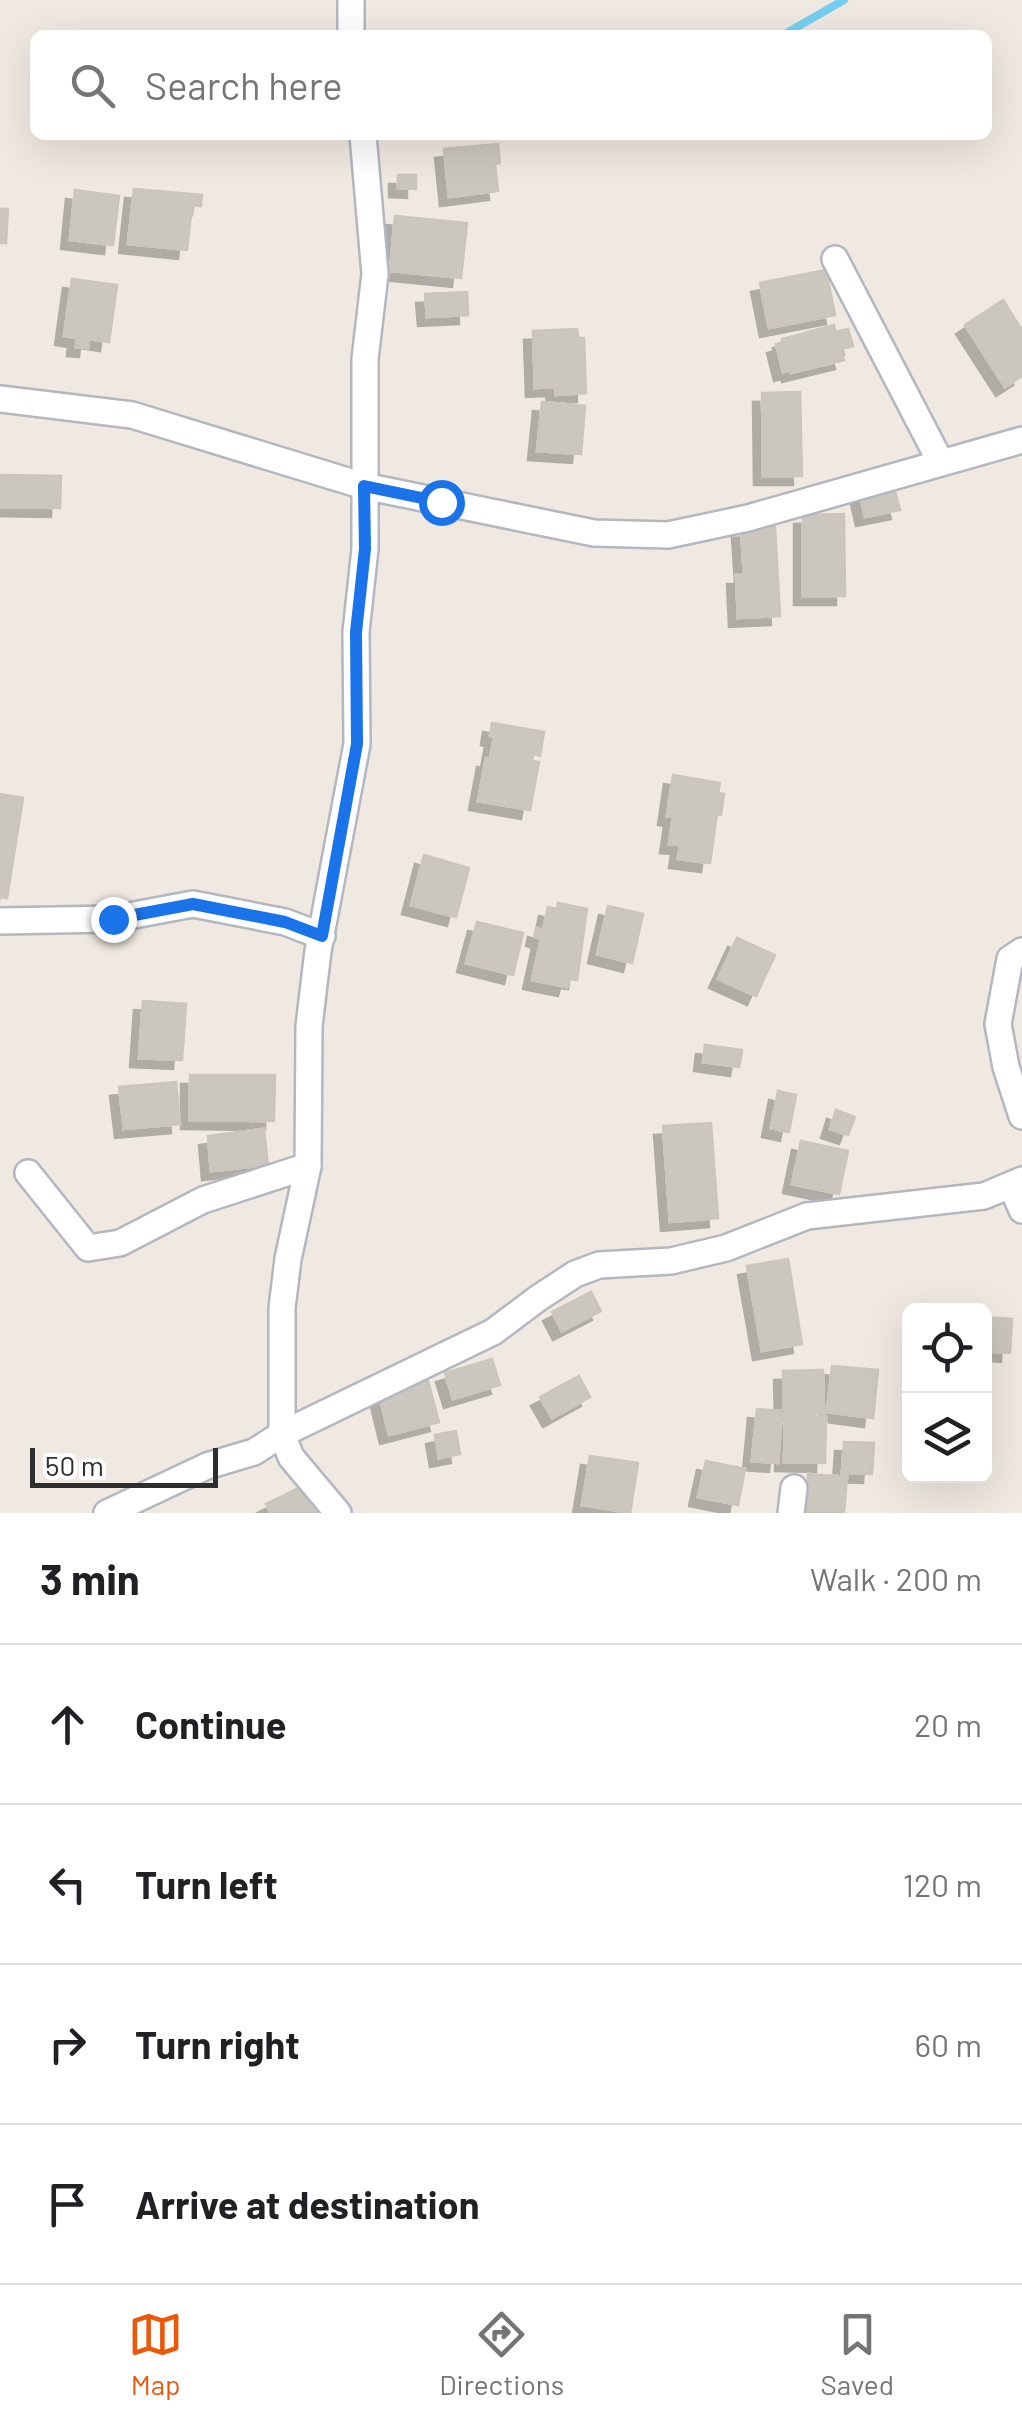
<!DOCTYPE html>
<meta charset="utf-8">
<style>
body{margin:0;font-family:Barlow,sans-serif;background:#f2f2f2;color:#202124}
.controls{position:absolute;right:30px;bottom:30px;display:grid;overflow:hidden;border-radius:15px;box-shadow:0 10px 40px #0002}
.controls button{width:90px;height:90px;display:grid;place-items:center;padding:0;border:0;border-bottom:2px solid #e0e0e0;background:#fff;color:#202124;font:50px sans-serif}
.scale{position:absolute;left:30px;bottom:25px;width:188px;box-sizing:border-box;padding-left:10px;border:5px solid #2e2e2e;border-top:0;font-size:28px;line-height:35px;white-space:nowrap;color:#2e2e2e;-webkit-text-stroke:8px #fff;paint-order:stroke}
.stop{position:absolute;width:30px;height:30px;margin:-22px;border:8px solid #1a73e8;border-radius:50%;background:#fff}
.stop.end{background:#1a73e8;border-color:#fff;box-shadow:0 2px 10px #0008}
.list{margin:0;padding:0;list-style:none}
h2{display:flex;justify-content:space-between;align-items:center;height:130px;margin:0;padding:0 40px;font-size:42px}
h2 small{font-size:32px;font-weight:400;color:#757577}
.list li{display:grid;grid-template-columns:65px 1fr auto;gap:30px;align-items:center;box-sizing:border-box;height:160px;padding:0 40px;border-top:2px solid #e0e0e0}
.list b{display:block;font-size:38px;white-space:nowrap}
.list em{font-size:32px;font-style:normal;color:#757577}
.icon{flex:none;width:55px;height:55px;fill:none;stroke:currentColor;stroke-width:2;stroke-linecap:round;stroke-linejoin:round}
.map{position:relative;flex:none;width:1022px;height:1513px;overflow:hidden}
.search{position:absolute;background:#fff;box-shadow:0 10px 40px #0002;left:30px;right:30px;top:30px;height:110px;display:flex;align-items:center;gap:25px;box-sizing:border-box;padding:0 35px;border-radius:15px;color:#757577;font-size:38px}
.sheet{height:770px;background:#fff}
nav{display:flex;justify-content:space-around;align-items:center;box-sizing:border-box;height:140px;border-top:2px solid #e0e0e0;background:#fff;font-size:28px;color:#757577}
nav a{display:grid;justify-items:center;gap:5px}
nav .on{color:#ea580c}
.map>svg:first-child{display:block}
</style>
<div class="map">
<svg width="1022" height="1513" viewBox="0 0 1022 1513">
<defs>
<filter id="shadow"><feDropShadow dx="-9" dy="9" stdDeviation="0" flood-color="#0004"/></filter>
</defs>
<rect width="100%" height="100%" fill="#efe9e1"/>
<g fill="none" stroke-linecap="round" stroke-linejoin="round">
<path stroke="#75cff0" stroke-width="8" d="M783,35L844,0"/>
</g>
<g fill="#cbc7bf" stroke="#cbc5ba" stroke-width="2.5" filter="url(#shadow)">
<path d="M498,144L500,163L495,164L498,191L449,197L444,149Z"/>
<path d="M398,175H416V189L398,188Z"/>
<path d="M134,189L202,195L201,206L192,205L187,250L128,244Z"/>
<path d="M75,190L119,196L113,245L70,240Z"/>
<path d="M0,209H8L6,243H0Z"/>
<path d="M395,216L467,223L461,278L390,271Z"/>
<path d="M826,270L835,315L769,328L760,283Z"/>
<path d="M72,279L117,285L109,342L89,339L88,348L76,347L77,338L64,336Z"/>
<path d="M467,292L468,315L427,317L425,294Z"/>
<path d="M1003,300L1022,330V376L1005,387L965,325Z"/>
<path d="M834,325L836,332L848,329L853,346L841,349L844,360L791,373L790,370L783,372L776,344L783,342L782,339Z"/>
<path d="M577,329L578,338H584L586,393L556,395L555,387L535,388L533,331Z"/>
<path d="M800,392L802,476H763L762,393Z"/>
<path d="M542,402L585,406L581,454L537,451Z"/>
<path d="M0,475L61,476L60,508L0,507Z"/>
<path d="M894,487L900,510L865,517L860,495Z"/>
<path d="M844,514L845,596H803V515Z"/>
<path d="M775,527L780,616L738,618L736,575H744L741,529Z"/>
<path d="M492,723L544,732L540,756L533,754L532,761L539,762L530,810L478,801L486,758L490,759L494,737L490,736Z"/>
<path d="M673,775L720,783L718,793L724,794L721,815L717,814L710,863L678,859L680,845L669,844L673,817L667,816Z"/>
<path d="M0,794L23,798L7,898L0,897Z"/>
<path d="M424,855L469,868L456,917L411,905Z"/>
<path d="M558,903L587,909L577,980L569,979L567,987L532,980L541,939L535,937L537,928L543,930L548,907L557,909Z"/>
<path d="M608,906L643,914L632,963L597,954Z"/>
<path d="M477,922L523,933L513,975L466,963Z"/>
<path d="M737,938L775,955L756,996L718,979Z"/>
<path d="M143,1001L186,1004L182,1060L139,1058Z"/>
<path d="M705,1045L742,1050L739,1067L703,1062Z"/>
<path d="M190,1075H275L274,1121L190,1120Z"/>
<path d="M176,1082L180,1124L124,1129L119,1087Z"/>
<path d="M778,1091L796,1095L789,1132L771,1128Z"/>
<path d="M836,1110L855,1117L848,1135L830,1129Z"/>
<path d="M711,1123L718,1218L670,1222L663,1126Z"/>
<path d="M264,1129L268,1165L211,1171L208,1136Z"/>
<path d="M801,1141L848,1151L839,1194L792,1184Z"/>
<path d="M788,1259L802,1344L762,1351L747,1266Z"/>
<path d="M591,1292L601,1311L562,1331L552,1312Z"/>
<path d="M984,1317L1012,1319L1010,1353L984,1351Z"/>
<path d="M492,1359L500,1385L453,1399L445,1373Z"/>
<path d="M832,1366L878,1370L873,1418L827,1412Z"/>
<path d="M823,1370L824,1413H784L783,1371Z"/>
<path d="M579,1376L590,1397L552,1418L540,1397Z"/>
<path d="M427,1377L439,1422L389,1435L378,1390Z"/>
<path d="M757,1409L782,1411L778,1463L752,1461Z"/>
<path d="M785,1416L826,1417L825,1463L784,1462Z"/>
<path d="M456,1431L460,1454L439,1458L435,1435Z"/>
<path d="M844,1442L874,1443L872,1474L842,1473Z"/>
<path d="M590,1456L638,1463L630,1513L582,1505Z"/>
<path d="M706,1461L745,1469L738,1505L698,1497Z"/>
<path d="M808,1474L847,1477L844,1513L806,1511Z"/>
<path d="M305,1485L320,1513H271L266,1504Z"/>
</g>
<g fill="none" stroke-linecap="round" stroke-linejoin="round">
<g stroke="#b4b7c1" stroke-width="30">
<g id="minor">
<path d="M351,0V35"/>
<path d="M835,259L940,461"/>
<path d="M0,399L132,415L364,486L594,533L668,535L748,518L1022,440"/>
<path d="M0,921L113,919L193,904L285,922L322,936"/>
<path d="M1022,951L1010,959L998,1024L1006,1067L1022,1116"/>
<path d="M28,1173L88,1248L120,1243L203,1200L308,1166"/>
<path d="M1011,1185L1022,1210"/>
<path d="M107,1513L207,1466L254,1452L282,1434L493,1332L537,1299L575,1274L599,1265L671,1261L726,1248L807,1216L984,1196L1022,1180"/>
<path d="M338,1513L291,1457L282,1434V1308L288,1259L308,1166L309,1026L318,951L357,744L356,632L365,549V359L375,274L363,135"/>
<path d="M791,1513L794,1488"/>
</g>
</g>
<use href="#minor" stroke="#fff" stroke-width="25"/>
</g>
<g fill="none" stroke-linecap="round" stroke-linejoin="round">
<path stroke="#1a73e8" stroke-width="12" d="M113,919L193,904L285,922L322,936L357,744L356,632L365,549L364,486L441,502"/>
</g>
</svg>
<div class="controls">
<button><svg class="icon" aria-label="locate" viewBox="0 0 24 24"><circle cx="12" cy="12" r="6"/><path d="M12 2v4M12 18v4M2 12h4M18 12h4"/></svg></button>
<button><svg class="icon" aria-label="layers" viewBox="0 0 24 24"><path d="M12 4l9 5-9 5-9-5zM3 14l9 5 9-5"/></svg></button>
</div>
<div class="scale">50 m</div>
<div class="stop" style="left:441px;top:502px"></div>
<div class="stop end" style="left:113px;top:919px"></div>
<div class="search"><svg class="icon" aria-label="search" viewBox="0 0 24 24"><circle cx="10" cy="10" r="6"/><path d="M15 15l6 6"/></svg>Search here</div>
</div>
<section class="sheet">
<h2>3 min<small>Walk · 200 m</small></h2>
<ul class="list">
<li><svg class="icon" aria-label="ahead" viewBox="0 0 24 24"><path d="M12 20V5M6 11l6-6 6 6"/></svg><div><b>Continue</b></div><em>20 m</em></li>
<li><svg class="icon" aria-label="left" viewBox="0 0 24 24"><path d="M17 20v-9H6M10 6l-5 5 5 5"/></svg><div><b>Turn left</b></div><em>120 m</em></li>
<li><svg class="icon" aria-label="right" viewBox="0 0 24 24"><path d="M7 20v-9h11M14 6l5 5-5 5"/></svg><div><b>Turn right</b></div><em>60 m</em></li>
<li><svg class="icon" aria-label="arrive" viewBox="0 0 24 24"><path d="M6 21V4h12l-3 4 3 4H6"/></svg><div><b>Arrive at destination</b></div></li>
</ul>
</section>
<nav>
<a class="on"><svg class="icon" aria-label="map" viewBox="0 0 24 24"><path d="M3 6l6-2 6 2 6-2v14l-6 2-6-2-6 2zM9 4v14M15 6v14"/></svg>Map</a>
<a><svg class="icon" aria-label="directions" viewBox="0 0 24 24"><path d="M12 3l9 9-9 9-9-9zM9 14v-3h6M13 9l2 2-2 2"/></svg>Directions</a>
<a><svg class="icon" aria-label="saved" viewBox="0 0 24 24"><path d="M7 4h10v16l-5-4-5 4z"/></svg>Saved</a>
</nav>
